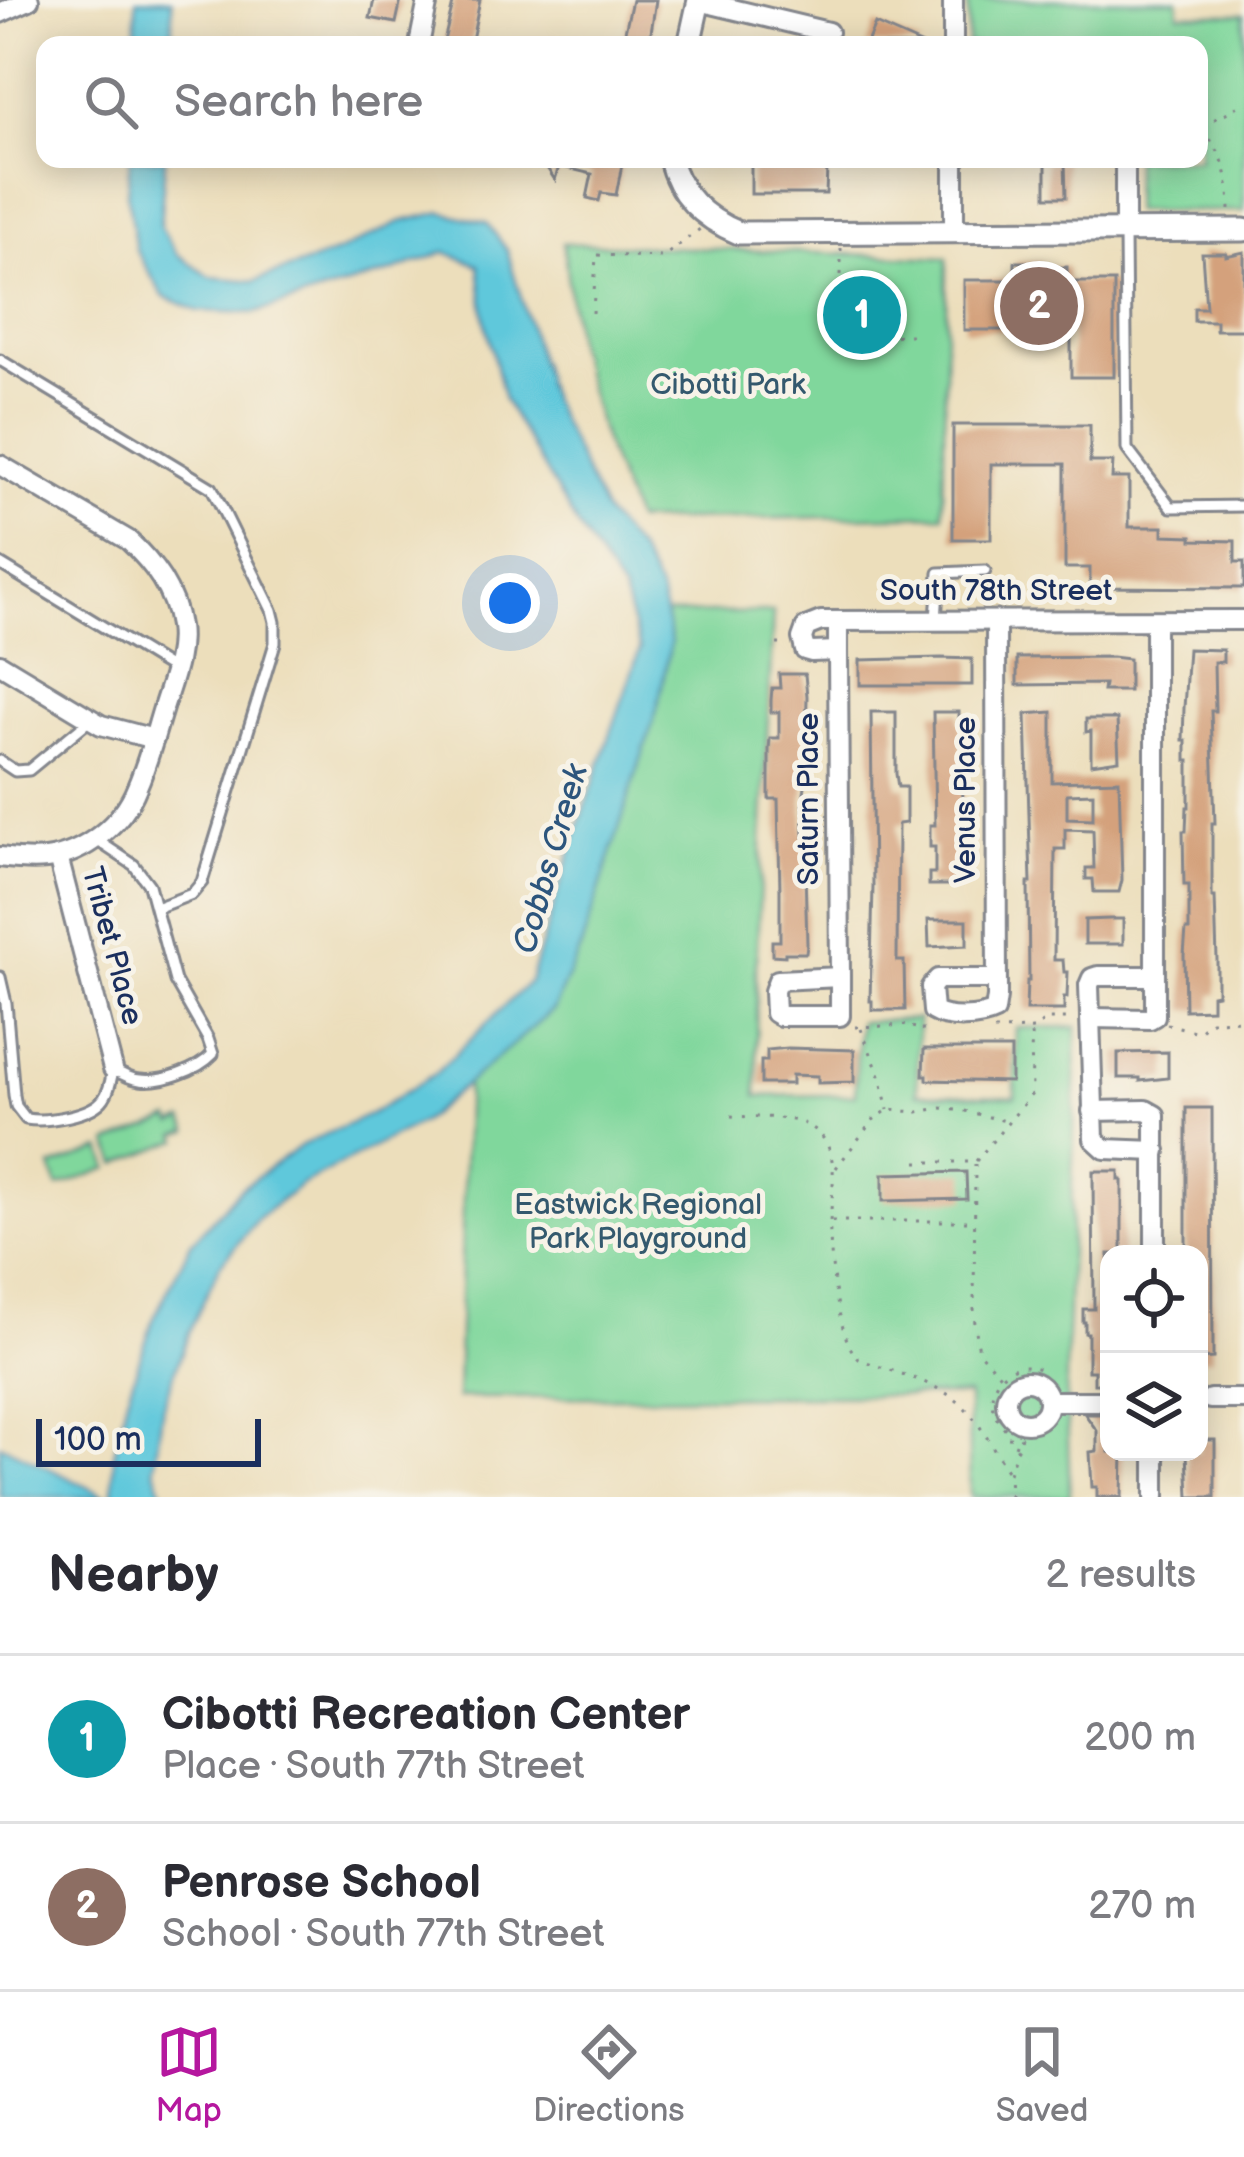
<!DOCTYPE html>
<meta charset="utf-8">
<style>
body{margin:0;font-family:"Balsamiq Sans",sans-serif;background:#f2f2f3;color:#2b2b33}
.controls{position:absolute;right:36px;bottom:36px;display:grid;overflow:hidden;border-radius:24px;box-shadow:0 6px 30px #0003}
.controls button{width:108px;height:108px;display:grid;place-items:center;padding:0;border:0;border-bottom:3px solid #e1e1e2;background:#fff;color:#2b2b33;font:60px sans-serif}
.scale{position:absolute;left:36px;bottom:30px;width:225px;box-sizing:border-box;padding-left:12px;border:6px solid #1b2f5e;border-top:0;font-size:33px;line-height:42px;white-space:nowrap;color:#1b2f5e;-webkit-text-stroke:9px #f7f3e8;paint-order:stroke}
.you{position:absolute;left:510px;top:603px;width:42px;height:42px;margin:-30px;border:9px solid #fff;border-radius:50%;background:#1a73e8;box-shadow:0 0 0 18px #1a73e833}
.badge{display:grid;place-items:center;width:78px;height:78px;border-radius:50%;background:#b5179e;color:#fff;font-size:39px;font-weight:700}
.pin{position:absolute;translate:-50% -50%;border:6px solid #fff;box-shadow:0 3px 12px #0006}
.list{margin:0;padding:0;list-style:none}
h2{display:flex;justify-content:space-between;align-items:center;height:156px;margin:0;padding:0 48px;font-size:51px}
h2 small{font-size:39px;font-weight:400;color:#7c7c81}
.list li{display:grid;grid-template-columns:78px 1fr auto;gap:36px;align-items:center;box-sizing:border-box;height:168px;padding:0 48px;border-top:3px solid #e1e1e2}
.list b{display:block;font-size:45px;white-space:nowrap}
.list p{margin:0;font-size:39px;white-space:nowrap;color:#7c7c81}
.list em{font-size:39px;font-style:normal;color:#7c7c81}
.icon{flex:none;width:66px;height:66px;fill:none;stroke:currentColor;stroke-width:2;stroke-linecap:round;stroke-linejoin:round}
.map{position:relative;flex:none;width:1244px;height:1497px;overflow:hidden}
.search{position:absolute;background:#fff;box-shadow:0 6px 30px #0003;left:36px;right:36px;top:36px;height:132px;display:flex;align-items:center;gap:30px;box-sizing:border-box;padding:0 42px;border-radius:24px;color:#7c7c81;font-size:45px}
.sheet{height:492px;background:#fff}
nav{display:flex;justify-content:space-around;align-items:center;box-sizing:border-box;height:168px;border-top:3px solid #e1e1e2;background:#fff;font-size:33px;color:#7c7c81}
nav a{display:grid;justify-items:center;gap:6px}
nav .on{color:#b5179e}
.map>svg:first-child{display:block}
</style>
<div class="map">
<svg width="1244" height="1497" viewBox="0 0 1244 1497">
<rect width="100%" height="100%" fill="#f7f3e8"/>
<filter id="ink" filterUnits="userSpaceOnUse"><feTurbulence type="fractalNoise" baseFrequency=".00833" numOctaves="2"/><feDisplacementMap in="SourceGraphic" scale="24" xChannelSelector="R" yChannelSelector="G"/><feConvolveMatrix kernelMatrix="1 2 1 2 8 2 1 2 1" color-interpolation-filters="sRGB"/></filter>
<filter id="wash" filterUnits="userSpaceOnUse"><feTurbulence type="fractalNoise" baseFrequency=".004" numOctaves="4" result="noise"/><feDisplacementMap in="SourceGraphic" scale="48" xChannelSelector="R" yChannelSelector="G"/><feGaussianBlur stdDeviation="2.7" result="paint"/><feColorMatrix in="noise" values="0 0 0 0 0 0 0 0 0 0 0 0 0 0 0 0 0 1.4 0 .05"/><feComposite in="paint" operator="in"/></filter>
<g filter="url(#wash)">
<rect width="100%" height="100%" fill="#ecdebb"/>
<g fill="#80d79c" stroke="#4e837d" stroke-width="3">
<path d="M968,0H1178L1179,14H1244V211H1133L1134,159H1199V45H968Z"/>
<path d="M563,243L947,258L943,515L635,521L605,444L576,346Z"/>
<path d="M773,612L756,969L757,1096L855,1095L859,1022L918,1019L917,1093L1015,1097L1016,1028L1077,1027L1066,1377L1070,1497H970L968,1395L457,1398L467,1073L561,987L665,614Z"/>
<path d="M171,1119L173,1124L184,1120L189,1131L177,1135L179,1140L117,1164L109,1143Z"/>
<path d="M102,1149L109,1168L58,1187L51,1167Z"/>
</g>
<g fill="#5fc8db" stroke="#3d7c9c" stroke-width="3">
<rect x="136" y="0" width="36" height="45"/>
<path d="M130,159H165L160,226L177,254L210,277L255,281L336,253L400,222L442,212L487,223L507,250L551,401L605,514L638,551L660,592L671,642L657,709L582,944L553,1010L423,1121L301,1185L259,1217L220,1265L189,1332L163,1405L154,1467L164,1497H113L114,1455L127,1397L153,1320L191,1243L239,1190L302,1145L369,1115L436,1073L530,981L582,816L640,649L623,593L577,525L504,400L485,320L479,265L445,252L391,272L255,313L198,311L163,296L136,250L127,194Z"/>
<path d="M0,1444L108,1497H3L0,1495Z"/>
</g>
<g id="blocks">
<g fill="#d4a17c" fill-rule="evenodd">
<path d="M374,0H401L396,23L370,18Z"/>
<path d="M454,0H480L471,45H443Z"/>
<path d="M632,0H656L649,45H622Z"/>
<path d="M875,24L923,45H866Z"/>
<path d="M549,159H623L616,195L601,193L599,201L587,198L592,174L559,166L555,180L547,168Z"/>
<path d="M751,160H787L788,167L827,168L826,194H751Z"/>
<path d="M1065,161L1066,197H1046V162Z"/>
<path d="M1244,252V330H1216V321H1194V308H1206L1202,253H1226V256Z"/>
<path d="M1015,262H1042V268L1067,267V282H1114V377H1071V330H964V280H1015Z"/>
<path d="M843,297L881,298V334L842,333Z"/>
<path d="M953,425H1090V462H1113L1112,478H1129V527H1163V535L1192,536V540L1235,541V562H1244V588L1090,587V568H1065V464H991V539H953Z"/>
<path d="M1188,649L1223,650V662H1214L1215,711H1211L1215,823H1212V897H1215L1217,960V994L1212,995V1009L1185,1010L1184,955L1186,930H1189V885H1184L1183,831H1186L1187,807H1189V761H1186V740H1183L1184,708Z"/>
<path d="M1112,657L1129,659V691H1103L1104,684L1017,685V658Z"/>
<path d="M941,658L972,659V685H860V660Z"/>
<path d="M779,674H805L807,696L805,786L803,799L807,944L806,953H785V956L772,955V941H780V891L778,799H769V749L770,738H779V712H771V700L772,688H780Z"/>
<path d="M871,712H896V774L898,787H906V823L898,824L897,961H904L905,1010H872V1001H870L873,887Z"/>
<path d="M933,712H959V721L961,722L964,848L961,885H929V873H935V847H930V825H935Z"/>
<path d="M1052,712V782L1119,780L1122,880L1119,892H1094L1093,879H1086V868H1094L1093,830L1065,829V849H1055L1054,960H1063L1064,972H1068L1067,997H1064V1010H1026L1027,981H1029L1028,883H1031L1026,714ZM1093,793V819L1067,818V794Z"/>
<path d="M1086,719H1117L1119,760L1091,764V731L1086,732Z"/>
<path d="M1110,919H1123V944H1085V920Z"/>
<path d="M928,920H967V945L929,947Z"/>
<path d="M788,1048L854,1050V1082L818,1083V1076L792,1075V1084H761V1061H767V1050Z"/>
<path d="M924,1049H1011V1082L927,1080V1075H923Z"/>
<path d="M1168,1052V1078L1140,1081V1078H1118V1053Z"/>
<path d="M1186,1108H1212L1213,1358L1199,1359V1254H1186Z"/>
<path d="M1093,1171H1119V1180H1122V1254H1109V1384H1094V1371H1088V1333H1085V1322H1083V1309H1094Z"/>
<path d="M966,1172L967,1199L883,1201V1174Z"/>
<path d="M1085,1414H1109V1452H1123L1122,1497H1097V1487H1092L1090,1452L1097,1451V1431Z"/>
<path d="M1199,1440H1215V1497H1189L1187,1452H1199Z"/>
</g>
</g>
</g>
<g filter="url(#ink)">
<use href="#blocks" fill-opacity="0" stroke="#84868c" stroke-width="3"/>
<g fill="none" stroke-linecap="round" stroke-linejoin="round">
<g stroke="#84868c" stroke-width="15">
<g id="service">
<path d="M1125,234L1127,449L1171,507L1244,506"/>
<path d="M0,360L212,488L272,610L275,622V643L202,882L192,894L156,908"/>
<path d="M0,564L174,670"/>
<path d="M936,621L939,573L985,571"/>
<path d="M0,761L15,771L29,770L91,719"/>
<path d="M0,977L6,1003L14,1095L16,1106L26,1119C46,1122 92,1116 104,1098C110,1090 111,1079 113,1069C121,1074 130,1079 140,1080C162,1083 198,1070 213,1054L208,1039L175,981L149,885L134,865L95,839"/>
</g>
</g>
<g stroke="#84868c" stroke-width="24">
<g id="minor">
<path d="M953,0V45"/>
<path d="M699,1L828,32"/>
<path d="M0,13L29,0"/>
<path d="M419,45L428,0"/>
<path d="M954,159V232"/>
<path d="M1125,230V159"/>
<path d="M0,465L128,540C154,564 174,591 179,626C183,654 171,682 163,708C155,734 148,762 137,787C123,823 85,854 46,859C31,861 15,859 0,857"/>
<path d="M838,621V651L840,977V1016H780L775,1013L774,991L778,980L840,977"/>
<path d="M996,621L997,997L995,1011C979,1019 947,1020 933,1011L931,987L938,979H997"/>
<path d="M838,651L812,652L805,650L802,638L806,627L821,621L1244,620"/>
<path d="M0,664L101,725L154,739"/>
<path d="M58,857L113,1069"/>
<path d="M1155,976H1098L1092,978L1089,985L1094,1139L1105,1149L1156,1151"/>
<path d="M1090,1018L1150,1019L1155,1016V621"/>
<path d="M1092,1111L1146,1110L1155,1115V1254"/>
<circle cx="1027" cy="1402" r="21"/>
<path d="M1210,1399H1244"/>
<path d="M1049,1401H1109"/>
<path d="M1155,1497V1452"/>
</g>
</g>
<g stroke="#84868c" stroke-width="27">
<g id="tertiary">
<path d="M689,45L699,0"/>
<path d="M670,159C679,196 705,219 739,233L1244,230"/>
</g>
</g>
<g stroke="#84868c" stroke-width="3" stroke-dasharray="3 9" stroke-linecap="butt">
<path d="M1230,210C1229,177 1225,151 1199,128L1244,103"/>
<path d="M841,248V337L912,335"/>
<path d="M593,313L596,255L663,257L700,229"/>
<path d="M777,644H788"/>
<path d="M1167,1024L1198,1032L1211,1021L1244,1020"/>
<path d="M855,1027L914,1025L913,1030H930"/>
<path d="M861,1029L880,1076L888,1110"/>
<path d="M994,1030L1036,1029L1046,1019H1071"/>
<path d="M731,1116C755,1118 794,1114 814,1129C846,1153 828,1202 830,1235C831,1264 838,1342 859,1359C893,1373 939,1381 965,1408C983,1427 994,1451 1009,1473"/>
<path d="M976,1161L1032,1094L1031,1029"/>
<path d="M917,1162H975L974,1316L979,1352L1011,1387"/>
<path d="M836,1168L873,1120L888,1110L918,1112L941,1108L957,1109L1009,1122"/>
<path d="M832,1221H972"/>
<path d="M1017,1445L1009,1442L1010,1433C969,1401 1005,1348 1045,1372"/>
<path d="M1010,1497L1009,1473L1025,1424"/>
</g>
<use href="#service" stroke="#fff" stroke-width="9"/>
<use href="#minor" stroke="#fff" stroke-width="18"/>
<use href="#tertiary" stroke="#fff" stroke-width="21"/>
</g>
</g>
<g text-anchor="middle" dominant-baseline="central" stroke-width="10" stroke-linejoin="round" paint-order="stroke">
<g font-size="30" fill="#34596e" stroke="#f7f3e8">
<text x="728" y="385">Cibotti Park</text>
<text x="638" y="1205">Eastwick Regional<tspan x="638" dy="34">Park Playground</tspan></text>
</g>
<g font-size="30" fill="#1b2f5e" stroke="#f7f3e8">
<text x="996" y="591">South 78th Street</text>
<text transform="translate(809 799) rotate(-90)">Saturn Place</text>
<text transform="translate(966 800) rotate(-90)">Venus Place</text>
<text transform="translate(112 946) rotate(75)">Tribet Place</text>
</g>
<g font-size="33" font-style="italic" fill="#2c557d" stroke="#f7f3e8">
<text transform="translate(551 859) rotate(-74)">Cobbs Creek</text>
</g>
</g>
</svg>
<div class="controls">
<button><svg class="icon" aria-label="locate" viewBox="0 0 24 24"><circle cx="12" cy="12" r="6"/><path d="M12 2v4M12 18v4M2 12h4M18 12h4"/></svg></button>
<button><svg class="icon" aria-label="layers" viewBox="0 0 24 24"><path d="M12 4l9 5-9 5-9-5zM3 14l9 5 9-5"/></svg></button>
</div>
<div class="scale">100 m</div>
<div class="you"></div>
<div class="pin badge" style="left:862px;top:315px;background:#0f9aa8">1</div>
<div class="pin badge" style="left:1039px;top:306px;background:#8d6e63">2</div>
<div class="search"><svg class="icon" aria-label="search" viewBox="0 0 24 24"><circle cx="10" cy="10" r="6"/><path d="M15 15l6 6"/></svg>Search here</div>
</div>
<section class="sheet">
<h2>Nearby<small>2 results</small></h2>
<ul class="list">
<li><span class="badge" style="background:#0f9aa8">1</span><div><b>Cibotti Recreation Center</b><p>Place · South 77th Street</p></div><em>200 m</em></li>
<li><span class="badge" style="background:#8d6e63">2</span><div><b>Penrose School</b><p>School · South 77th Street</p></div><em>270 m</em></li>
</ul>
</section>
<nav>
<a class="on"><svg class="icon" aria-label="map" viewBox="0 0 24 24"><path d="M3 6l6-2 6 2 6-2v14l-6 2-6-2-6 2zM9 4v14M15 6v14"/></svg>Map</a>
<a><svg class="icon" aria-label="directions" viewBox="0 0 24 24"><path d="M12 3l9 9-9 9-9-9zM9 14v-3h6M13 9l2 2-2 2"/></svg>Directions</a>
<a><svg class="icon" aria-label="saved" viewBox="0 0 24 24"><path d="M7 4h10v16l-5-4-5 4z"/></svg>Saved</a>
</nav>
